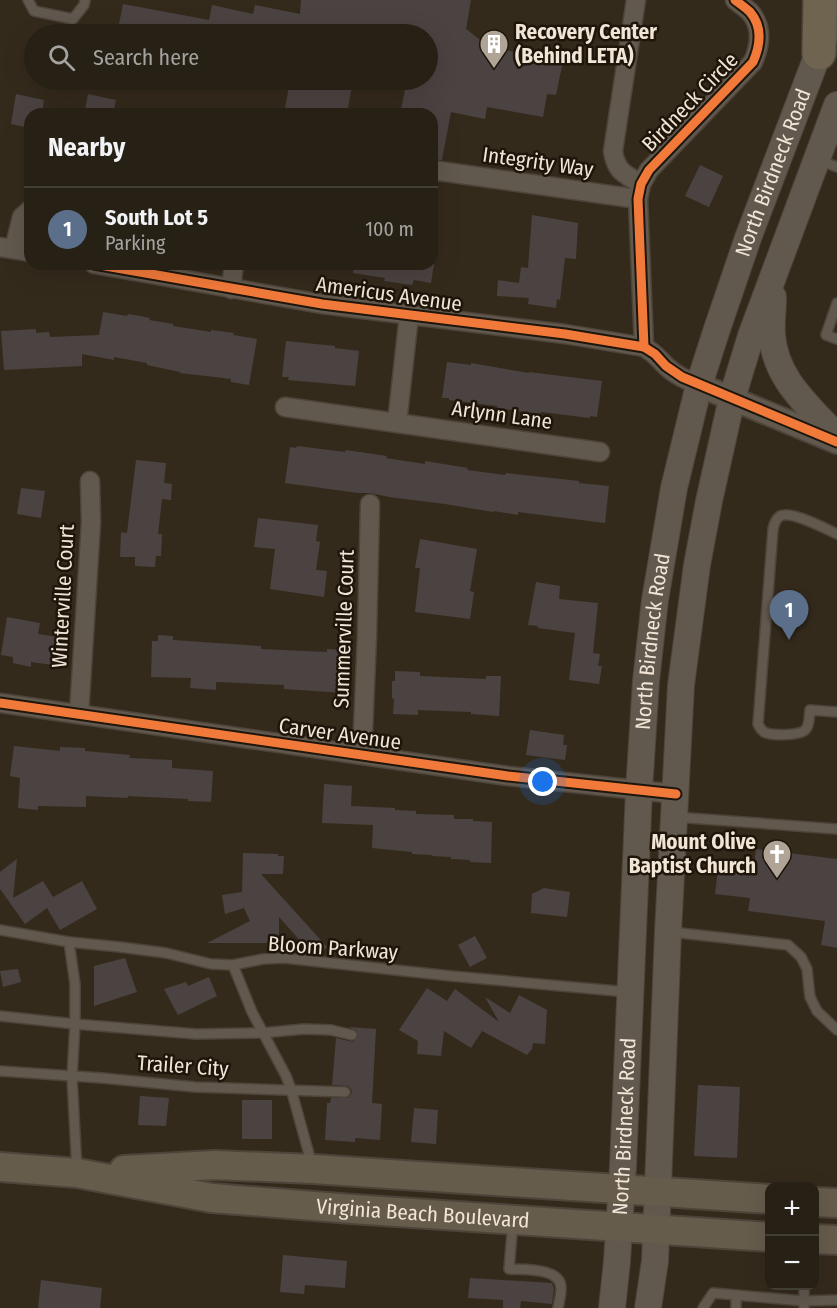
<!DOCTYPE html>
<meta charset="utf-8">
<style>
body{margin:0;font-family:"Fira Sans Condensed",sans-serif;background:#2f281e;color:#f1f3f6}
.controls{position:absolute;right:18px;bottom:18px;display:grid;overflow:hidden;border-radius:12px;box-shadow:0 6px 24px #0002}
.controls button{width:54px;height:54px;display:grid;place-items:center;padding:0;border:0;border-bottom:2px solid #433e34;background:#272015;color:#f1f3f6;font:30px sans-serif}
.you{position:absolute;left:543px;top:782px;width:21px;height:21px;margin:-15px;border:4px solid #fff;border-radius:50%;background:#1a73e8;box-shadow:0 0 0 9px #1a73e833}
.badge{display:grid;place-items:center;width:39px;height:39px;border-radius:50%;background:#afa495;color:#fff;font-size:20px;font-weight:700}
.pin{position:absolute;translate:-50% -50px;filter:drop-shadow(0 2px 3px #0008)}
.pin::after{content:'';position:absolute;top:32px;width:21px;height:18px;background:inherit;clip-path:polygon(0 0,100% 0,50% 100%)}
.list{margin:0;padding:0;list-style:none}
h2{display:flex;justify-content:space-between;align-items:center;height:78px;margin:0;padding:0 24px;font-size:26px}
h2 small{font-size:20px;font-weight:400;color:#a4a3a0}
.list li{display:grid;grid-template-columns:39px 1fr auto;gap:18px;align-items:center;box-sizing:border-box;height:84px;padding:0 24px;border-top:2px solid #433e34}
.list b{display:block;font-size:22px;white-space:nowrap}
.list p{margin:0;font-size:20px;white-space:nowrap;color:#a4a3a0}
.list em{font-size:20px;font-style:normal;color:#a4a3a0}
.icon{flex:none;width:33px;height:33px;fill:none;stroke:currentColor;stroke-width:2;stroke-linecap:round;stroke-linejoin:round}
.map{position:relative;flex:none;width:837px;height:1308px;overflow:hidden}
.search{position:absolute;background:#272015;box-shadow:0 6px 24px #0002;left:24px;top:24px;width:414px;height:66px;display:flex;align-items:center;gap:15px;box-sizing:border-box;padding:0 21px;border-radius:33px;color:#a4a3a0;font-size:22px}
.panel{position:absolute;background:#272015;box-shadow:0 6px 24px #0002;left:24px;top:108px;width:414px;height:162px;border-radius:18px}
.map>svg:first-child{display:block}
</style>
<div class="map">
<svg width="837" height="1308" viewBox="0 0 837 1308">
<rect width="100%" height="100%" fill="#342a1c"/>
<g fill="#4b4341">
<path d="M301,0H471L466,29L484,43L500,46V49L563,61L556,95L547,94L543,117L487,107L485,119L451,112L442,160L432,159V114H400L407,80H428V34H117L123,4L209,20L212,5L253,14L255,5L300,14Z"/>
<path d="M290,80H353L347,114H284Z"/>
<path d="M16,94L44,100L42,114H30V128L11,124Z"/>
<path d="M88,94L116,100L113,114H84Z"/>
<path d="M700,165L723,176L709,207L685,196Z"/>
<path d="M532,215L578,223L576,259L565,258L560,300L557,299L556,308L528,304L529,298L497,296L498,280L519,283L521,267L528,268Z"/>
<path d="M354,264H434L431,283L414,280L412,285L384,281L385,278L353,273Z"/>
<path d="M103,312L127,316L128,314L140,316L150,318L149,320L173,324V326L211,332V330L234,333L233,335L257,339L249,385L231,382V379L215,377L180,373V372L147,365V363L114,357V360L82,354V366L4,370L1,331L36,329V333L49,332L50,337L99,335Z"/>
<path d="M286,341L335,346V348L359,351L355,386L288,380L289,377H282Z"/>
<path d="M447,362L471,365V363L529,373V372L602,381L597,417L590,416V418L541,412L540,414L497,408V406L449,400V398H442Z"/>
<path d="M297,446L345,452L346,450L387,456L386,458L425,464V461L468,468L467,470L505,475L506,473L579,481V483L609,486L605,523L518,512V515L494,511L493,512L445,504L389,497L371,493H358L285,483L290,447L296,448Z"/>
<path d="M136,460L166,463L164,483L172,484L171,500L162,499L158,534H162L161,556H156L155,567L135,566V557H120L121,532L127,533Z"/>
<path d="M21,488L45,491L41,518L17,514Z"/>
<path d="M258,518L318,525L316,541L320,542L316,570L327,571L324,597L270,589L275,549L254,547Z"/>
<path d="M420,539L477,549L470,591L474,592L470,619L415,612L420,568H415Z"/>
<path d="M536,582L560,586L559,599L598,603L593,653L600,654L598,666H602L599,684L569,680L575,633L538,628V626L528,625Z"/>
<path d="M7,617L40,623L38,634L58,637L53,665L31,662V667L13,663V657L1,655Z"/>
<path d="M158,635L173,636V640L261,646V649L327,652V649L342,650L341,657H347L345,693L284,689V685L216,682V690L190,688L191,678L151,677L152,641H158Z"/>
<path d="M395,671L420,672V676L486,679V676H501L499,716L471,714V712L418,710V715L393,714L394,699L392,698V681H395Z"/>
<path d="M530,730L564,735L563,745H567L565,760L526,755Z"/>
<path d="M14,746L60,751V747L85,748V751L130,755L129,758L172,760V768L213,771L211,802L188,801V799L128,796V798L86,796V807L38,806V810L18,808L20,778L10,776Z"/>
<path d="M324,784L352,786L351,806L395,808V810L416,811V814L454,815V819H473V821L492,822L491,863L470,862V860L451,859V857L432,856V855L412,854V852L372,848L373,825L322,823Z"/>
<path d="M756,849L837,859V948L821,945L825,921L748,911L750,898L715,894L719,861L754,864Z"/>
<path d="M243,853L278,854V856H284L283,874H261L327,947L317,955L312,954L279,917V943H207L250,921L244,908L225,914L222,895L242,892Z"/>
<path d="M17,859L13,898L43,881L53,897L82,881L97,909L60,930L47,908L25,924L0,889V872Z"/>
<path d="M544,888L570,892L567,917L531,913L532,894Z"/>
<path d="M475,936L487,958L470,967L458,945Z"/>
<path d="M125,958L137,992L94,1006V966Z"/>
<path d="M18,969L21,982L3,987L0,971Z"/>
<path d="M209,977L217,996L178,1015L164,989L186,982L188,986Z"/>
<path d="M427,988L447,1001L455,989L499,1022L485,997L510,1013L519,995L547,1010L545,1044L533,1043L532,1049L527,1055L482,1031L471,1048L444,1031L441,1056L417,1054L418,1041L399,1030Z"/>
<path d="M348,1027L376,1029L372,1103L382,1104L380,1140L355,1138V1142L325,1140L327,1103H330L331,1098H348L352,1093L351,1089L348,1086L332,1085L336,1038L353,1042L358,1037L357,1031Z"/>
<path d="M698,1085L740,1087L737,1158L694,1156Z"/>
<path d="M140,1096L169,1098L166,1126L138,1125Z"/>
<rect x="242" y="1100" width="30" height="39"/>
<path d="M414,1108L438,1110L436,1144L411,1142Z"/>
<path d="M283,1255L347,1261L345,1288L305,1285L304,1294L280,1292Z"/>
<path d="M470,1278L552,1283L554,1289L552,1304L521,1301L520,1308H503V1300L468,1298Z"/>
<path d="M41,1280L102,1288L100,1308H38Z"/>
</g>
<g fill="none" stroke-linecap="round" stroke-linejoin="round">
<g stroke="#4e453a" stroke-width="12">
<g id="service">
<path d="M28,0L34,11L73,19L84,5L85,0"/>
<path d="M819,160L837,167"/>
<path d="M837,303L826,335L837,339"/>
<path d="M837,534C826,529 791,510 780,516C776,519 774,524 773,529L758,724C760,728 760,729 764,732C771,736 801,736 806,729C810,724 809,716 810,710L837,712"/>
<path d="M675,817L837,829"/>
<path d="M0,930L69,942L120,947L166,953L211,964L233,965L263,959L284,958L451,976L628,992"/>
<path d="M671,932L788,945L801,957L807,969L810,997L817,1011L837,1030"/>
<path d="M69,942L75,984V1024L72,1077L77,1171"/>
<path d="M233,965L252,1012L286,1076L291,1089L312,1165"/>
<path d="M0,1016L75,1024L196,1034L262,1033L304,1029L331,1030L352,1035"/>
<path d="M0,1071L102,1078L195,1087L345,1092"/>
<path d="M513,1222L509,1269C524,1270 562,1267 561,1289C561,1295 559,1302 558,1308"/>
<path d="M703,1308L713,1293L804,1301V1286"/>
<path d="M736,1308V1295"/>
<path d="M804,1308V1301L837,1300"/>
</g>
</g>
<g stroke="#4e453a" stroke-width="21">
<g id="minor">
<path d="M636,0L613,151C616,172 625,174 641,184"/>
<path d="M432,170L638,199"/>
<path d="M0,247L30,252"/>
<path d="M14,249L22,217L30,210"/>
<path d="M94,264L322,304L565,334L644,347C656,354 657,357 666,366C675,375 687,380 699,385"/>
<path d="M231,289L234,264"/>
<path d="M644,347L638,199L641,184L649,170L753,62C760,46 763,27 750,12C746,8 740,4 735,0"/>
<path d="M285,407L600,452"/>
<path d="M397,423L409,315"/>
<path d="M0,703L508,776L676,794"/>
<path d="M79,714L91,522L90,481"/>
<path d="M362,755L367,635L370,504"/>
</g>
</g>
<g stroke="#4e453a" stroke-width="26">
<path id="tertiary" d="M699,385L837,442"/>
</g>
<g stroke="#4e453a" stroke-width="28">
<g id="secondary">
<path d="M773,297C773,310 771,323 772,335C775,379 809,406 837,437"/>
<path id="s1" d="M612,1308L617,1261L623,1166L639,790L646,681L655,600L674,488L699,385L716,332L748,238L837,4"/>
<path d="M648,1308L655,1261L668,932L681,685L697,565L709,501L732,398L751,336L837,105"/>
</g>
</g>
<g stroke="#4e453a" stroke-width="32">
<g id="primary">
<path id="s2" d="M0,1167L77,1173L212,1198L352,1209L770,1237"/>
<path d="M124,1170L215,1165L313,1169L770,1199"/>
<path d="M814,1202L837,1203"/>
<path d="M814,1239L837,1240"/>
</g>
</g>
<g stroke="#4e453a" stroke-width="36">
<path id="motorway" d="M819,53L820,0"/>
</g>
<use href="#service" stroke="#61584e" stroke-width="9"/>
<use href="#minor" stroke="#61584e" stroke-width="18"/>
<use href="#tertiary" stroke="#61584e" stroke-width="22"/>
<use href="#secondary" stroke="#61584e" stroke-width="26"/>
<use href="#primary" stroke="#665c4c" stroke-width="28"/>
<use href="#motorway" stroke="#6f644f" stroke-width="33"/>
<g stroke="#1e160b" stroke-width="13">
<g id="cycleway">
<path d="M94,264L322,304L565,334L644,347L655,354L666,366L682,377L837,442"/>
<path d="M644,347L638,199L641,184L649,170L753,62C760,46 763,27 750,12C746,8 740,4 735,0"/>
<path d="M0,703L508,776L676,794"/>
</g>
</g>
<use href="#cycleway" stroke="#f17a3a" stroke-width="9"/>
</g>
<defs>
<g id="building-pin" transform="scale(1.5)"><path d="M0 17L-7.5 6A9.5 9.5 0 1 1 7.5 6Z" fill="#afa495" stroke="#1e160b"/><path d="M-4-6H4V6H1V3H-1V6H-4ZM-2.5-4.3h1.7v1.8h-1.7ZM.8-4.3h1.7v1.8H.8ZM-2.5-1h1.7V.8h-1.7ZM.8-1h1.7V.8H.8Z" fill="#fff"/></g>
<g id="church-pin" transform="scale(1.5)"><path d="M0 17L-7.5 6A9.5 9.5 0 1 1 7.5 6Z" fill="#afa495" stroke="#1e160b"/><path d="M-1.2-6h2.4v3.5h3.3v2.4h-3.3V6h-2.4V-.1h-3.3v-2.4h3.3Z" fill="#fff"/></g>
</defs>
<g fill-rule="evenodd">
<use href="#building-pin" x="494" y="44"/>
<use href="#church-pin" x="777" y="854"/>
</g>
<g text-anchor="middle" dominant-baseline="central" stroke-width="5" stroke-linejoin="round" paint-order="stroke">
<g font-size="21" font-weight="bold" fill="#f1e5d6" stroke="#1e160b" text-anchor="start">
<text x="515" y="32">Recovery Center<tspan x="515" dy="24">(Behind LETA)</tspan></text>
<text x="756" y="842" text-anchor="end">Mount Olive<tspan x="756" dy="24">Baptist Church</tspan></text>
</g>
<g font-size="21" fill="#f1e5d6" stroke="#1e160b">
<text transform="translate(690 102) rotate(-46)">Birdneck Circle</text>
<text transform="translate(538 162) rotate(8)">Integrity Way</text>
<text stroke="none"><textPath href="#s1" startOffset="1154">North Birdneck Road</textPath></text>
<text transform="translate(389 294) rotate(8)">Americus Avenue</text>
<text transform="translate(502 415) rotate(8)">Arlynn Lane</text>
<text transform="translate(63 596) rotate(-87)">Winterville Court</text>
<text transform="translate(344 629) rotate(-88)">Summerville Court</text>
<text stroke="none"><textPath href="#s1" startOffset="668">North Birdneck Road</textPath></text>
<text transform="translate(340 734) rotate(8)">Carver Avenue</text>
<text transform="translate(333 948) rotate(4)">Bloom Parkway</text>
<text transform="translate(183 1066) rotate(4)">Trailer City</text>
<text stroke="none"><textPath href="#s1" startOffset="182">North Birdneck Road</textPath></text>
<text stroke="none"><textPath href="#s2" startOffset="426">Virginia Beach Boulevard</textPath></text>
</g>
</g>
</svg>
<div class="controls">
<button>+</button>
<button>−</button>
</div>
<div class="you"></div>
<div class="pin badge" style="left:789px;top:640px;background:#5c6f8a">1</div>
<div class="search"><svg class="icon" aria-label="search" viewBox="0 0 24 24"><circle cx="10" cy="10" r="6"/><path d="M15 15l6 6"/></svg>Search here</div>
<section class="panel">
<h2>Nearby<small></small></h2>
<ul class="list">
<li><span class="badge" style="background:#5c6f8a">1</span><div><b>South Lot 5</b><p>Parking</p></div><em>100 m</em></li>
</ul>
</section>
</div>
